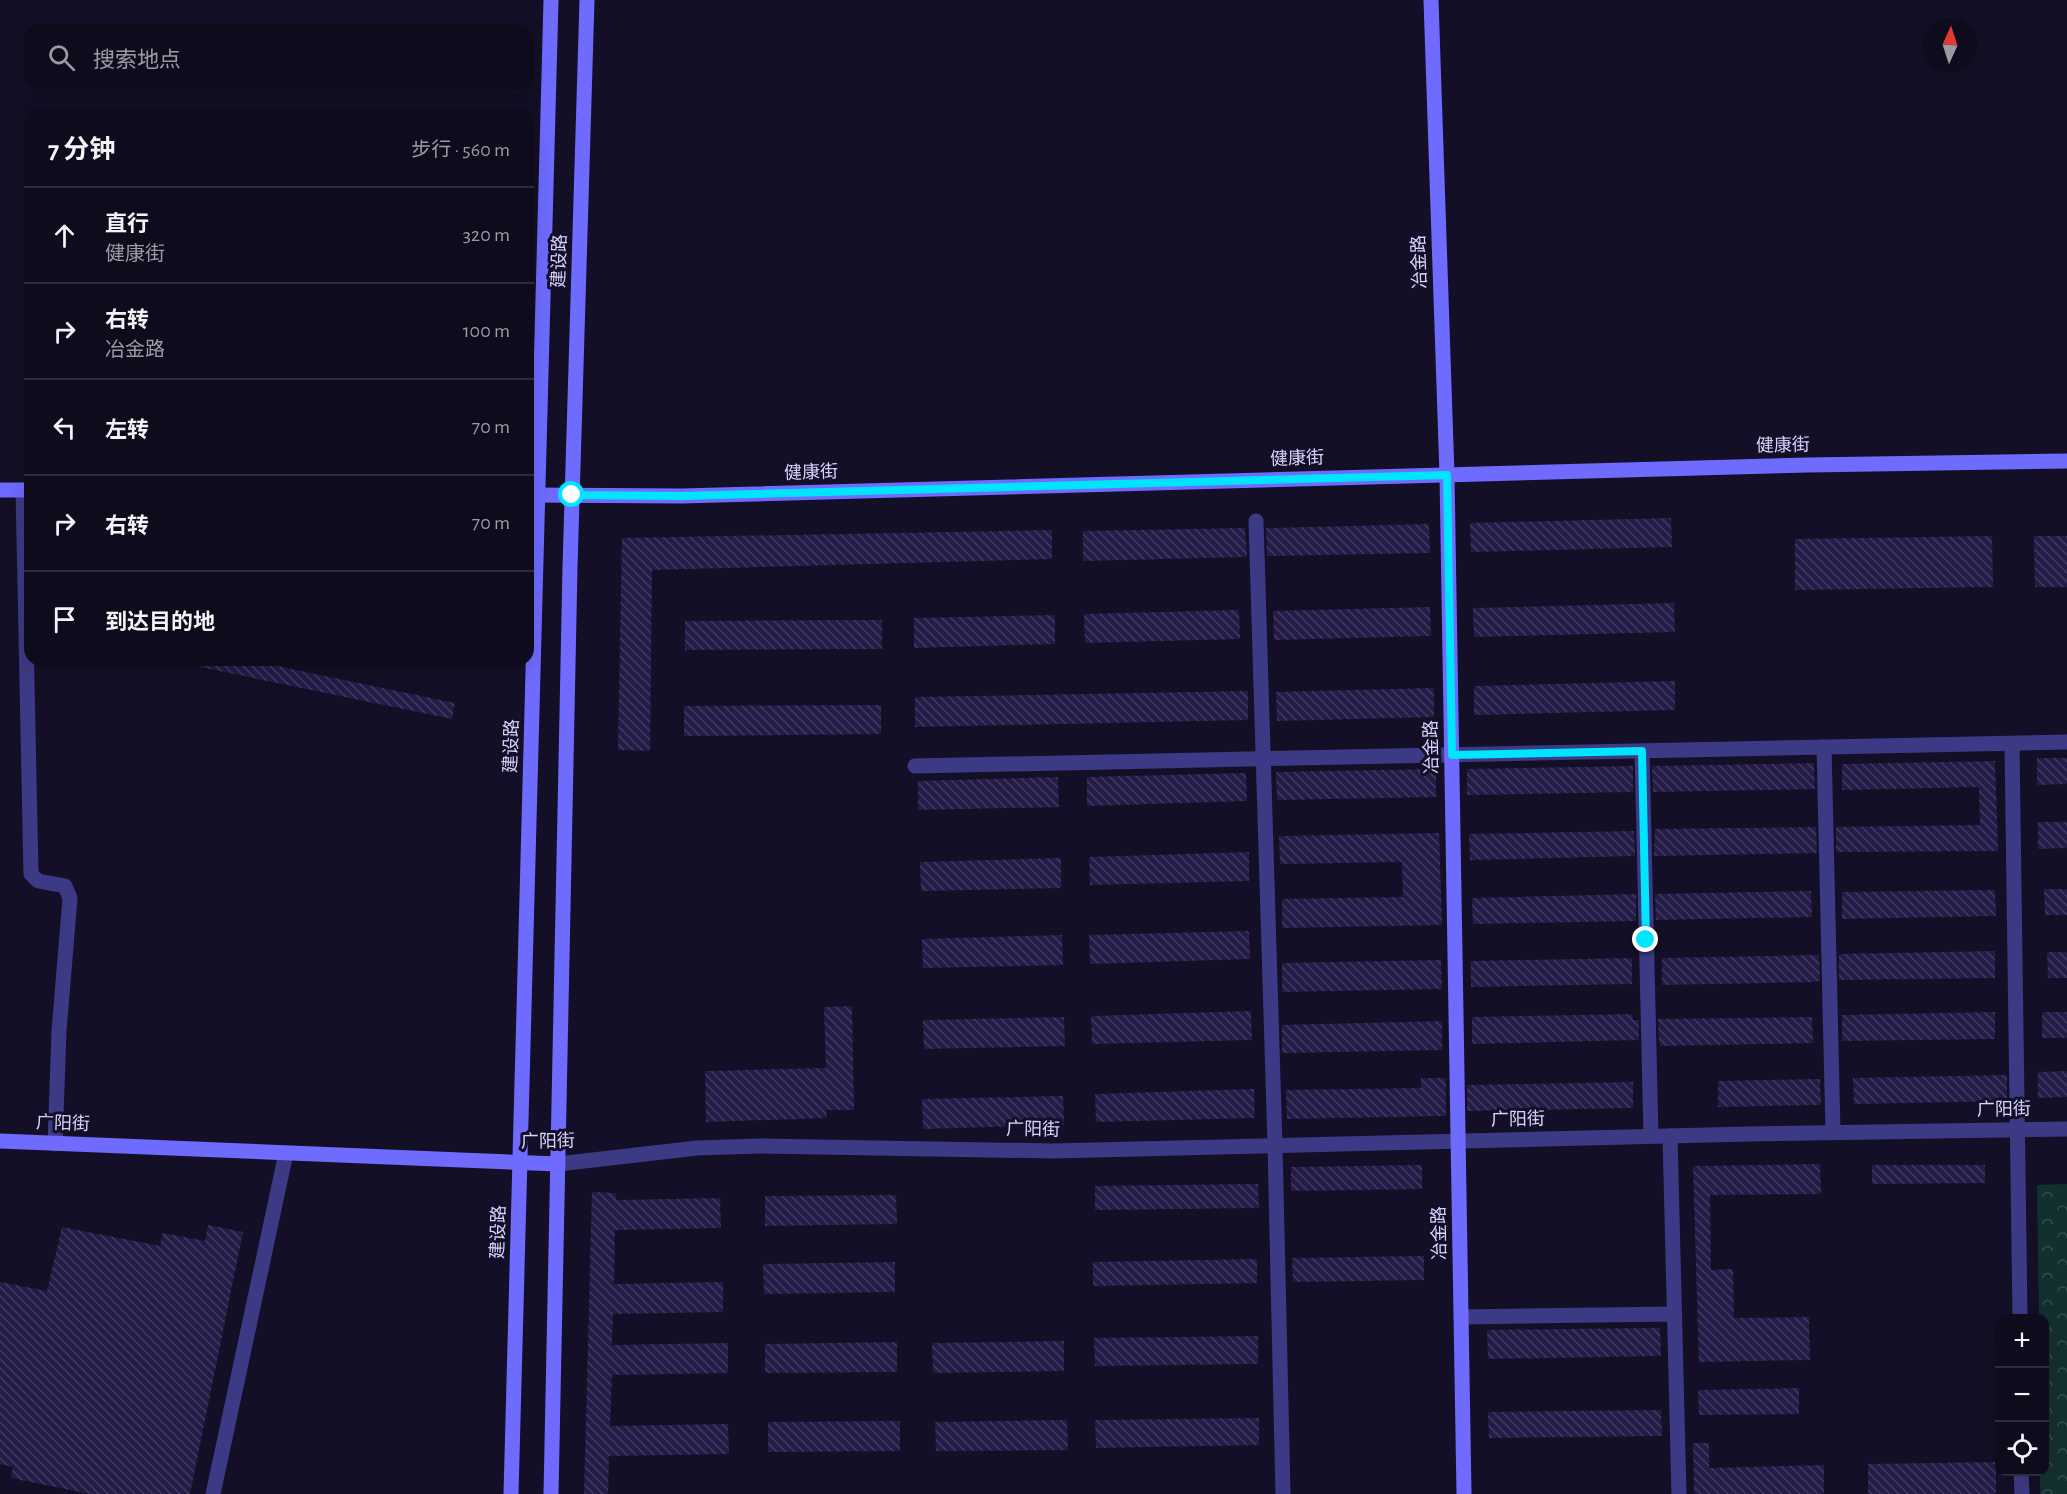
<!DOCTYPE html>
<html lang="zh">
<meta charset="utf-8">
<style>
body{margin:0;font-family:"Alegreya Sans","Noto Sans SC",sans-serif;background:#171425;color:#f1f3f6}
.controls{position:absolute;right:18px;bottom:18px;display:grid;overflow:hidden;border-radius:12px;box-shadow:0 6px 24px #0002}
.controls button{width:54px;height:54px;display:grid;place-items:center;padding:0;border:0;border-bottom:2px solid #2e2b3b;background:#0e0b1c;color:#f1f3f6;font:30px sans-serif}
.compass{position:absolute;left:1923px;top:18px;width:54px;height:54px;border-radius:50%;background:#0e0b1c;box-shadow:0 6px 24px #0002;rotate:3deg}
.stop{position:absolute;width:18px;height:18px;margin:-14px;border:4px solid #00e5ff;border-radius:50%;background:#fff}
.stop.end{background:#00e5ff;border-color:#fff;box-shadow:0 2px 6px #0008}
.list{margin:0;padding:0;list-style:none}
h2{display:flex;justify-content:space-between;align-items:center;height:78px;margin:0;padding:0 24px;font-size:26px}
h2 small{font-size:20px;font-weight:400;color:#9b9ba3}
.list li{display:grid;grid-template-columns:39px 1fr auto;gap:18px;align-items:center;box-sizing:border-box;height:96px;padding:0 24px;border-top:2px solid #2e2b3b}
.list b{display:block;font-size:22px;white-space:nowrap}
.list p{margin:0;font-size:20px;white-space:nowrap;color:#9b9ba3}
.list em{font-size:20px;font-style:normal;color:#9b9ba3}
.icon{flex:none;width:33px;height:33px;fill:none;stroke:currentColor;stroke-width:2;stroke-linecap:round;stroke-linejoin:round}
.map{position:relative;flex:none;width:2067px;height:1494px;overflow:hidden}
.search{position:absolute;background:#0e0b1c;box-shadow:0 6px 24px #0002;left:24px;top:24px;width:510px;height:66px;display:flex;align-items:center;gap:15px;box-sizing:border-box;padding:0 21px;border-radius:18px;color:#9b9ba3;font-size:22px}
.panel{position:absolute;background:#0e0b1c;box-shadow:0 6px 24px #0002;left:24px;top:108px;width:510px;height:558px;border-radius:18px}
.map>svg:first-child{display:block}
</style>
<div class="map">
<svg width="2067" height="1494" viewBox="0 0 2067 1494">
<defs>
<pattern id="park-crowns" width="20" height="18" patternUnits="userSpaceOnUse" patternTransform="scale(1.5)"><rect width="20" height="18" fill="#12302f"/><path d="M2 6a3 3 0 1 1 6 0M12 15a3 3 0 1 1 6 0" fill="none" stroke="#344d4e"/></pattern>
<pattern id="building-back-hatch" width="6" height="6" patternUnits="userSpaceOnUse" patternTransform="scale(1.5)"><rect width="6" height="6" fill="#241b47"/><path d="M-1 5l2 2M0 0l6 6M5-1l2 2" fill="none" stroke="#433b63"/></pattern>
</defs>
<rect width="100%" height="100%" fill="#130f26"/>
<path fill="url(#park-crowns)" d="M2067,1184V1494H2040V1472H2044V1318H2039L2037,1185Z"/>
<g fill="url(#building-back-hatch)">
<path d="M1671,518L1672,547L1471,552L1470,523Z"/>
<path d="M1429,524L1430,553L1267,556L1266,528Z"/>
<path d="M1245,528L1247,557L1083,561V531Z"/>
<path d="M1052,530V559L652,570L650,751L618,750L622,538Z"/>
<path d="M1992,536L1993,587L1795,590V539Z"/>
<path d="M2034,536H2067V587H2035Z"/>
<path d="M1674,603L1675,632L1474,637L1473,608Z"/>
<path d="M1430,607L1431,636L1274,640L1273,611Z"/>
<path d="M1239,610L1240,639L1085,643L1084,614Z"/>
<path d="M1055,615V644L914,648V618Z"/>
<path d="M882,620V649L685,650V621Z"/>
<path d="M200,660H248L455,703L452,719L200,667Z"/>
<path d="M1675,681V710L1474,715V686Z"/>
<path d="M1434,688V717L1277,721L1276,692Z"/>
<path d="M1248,691V720L915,727V697Z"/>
<path d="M881,705V734L684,736V706Z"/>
<path d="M2037,758H2067V784L2037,785Z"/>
<path d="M1995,761L1998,851L1836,852V827L1980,825L1979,787L1842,790V764Z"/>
<path d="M1814,763L1815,789L1653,792L1652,766Z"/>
<path d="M1633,766V792L1467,795V769Z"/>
<path d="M1436,769V797L1277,800L1276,772Z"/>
<path d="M1246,773L1247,801L1087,806V777Z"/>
<path d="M1058,777L1059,807L918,810V781Z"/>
<path d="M2038,822H2067V848L2038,849Z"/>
<path d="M1816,827L1817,853L1654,856L1655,829Z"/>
<path d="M1634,831L1635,856L1470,860L1469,834Z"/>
<path d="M1439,833L1442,925L1282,928V899L1403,897L1402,862L1280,864L1279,836Z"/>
<path d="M1249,852V881L1090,885L1089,857Z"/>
<path d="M1061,858V888L921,891L920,862Z"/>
<path d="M2044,889H2067V915H2045Z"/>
<path d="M1995,890L1996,916L1842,919V892Z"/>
<path d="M1811,891L1812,917L1656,920L1655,894Z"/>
<path d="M1636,894V921L1473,924L1472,898Z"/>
<path d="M1249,931L1250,959L1090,964L1089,935Z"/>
<path d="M1062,935L1063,965L923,968L922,939Z"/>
<path d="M1995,951V978L1839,980V955L1841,954Z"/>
<path d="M2047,952H2067V978H2048Z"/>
<path d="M1819,955L1820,981L1815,982L1662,985V958Z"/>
<path d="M1632,958V984L1471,987V961Z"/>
<path d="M1441,960L1442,989L1282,992V963Z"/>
<path d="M852,1006L854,1110H826L827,1118L706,1122L705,1071L826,1068L824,1007Z"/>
<path d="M1251,1011L1252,1040L1092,1044L1091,1016Z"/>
<path d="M1995,1012V1039L1842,1041V1015Z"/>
<rect x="2042" y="1012" width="25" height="26"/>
<path d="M1632,1014L1633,1020H1639V1040L1472,1044V1017Z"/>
<path d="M1064,1017L1065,1046L924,1049L923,1020Z"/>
<path d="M1812,1017L1813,1043L1660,1046L1659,1040L1658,1019Z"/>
<path d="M1442,1021V1050L1282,1053V1025Z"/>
<path d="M2067,1071V1097L2038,1098V1072Z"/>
<path d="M2007,1075V1101L1854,1104L1853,1078Z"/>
<path d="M1421,1078H1446V1116L1287,1119L1286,1090L1421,1088Z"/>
<path d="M1820,1079L1821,1105L1718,1107V1081Z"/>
<path d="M1633,1082V1108L1467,1111V1085Z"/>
<path d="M1254,1089L1255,1118L1096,1122L1095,1094Z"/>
<path d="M1063,1096L1064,1125L923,1129L922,1099Z"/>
<path d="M1820,1164L1821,1194L1710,1195L1711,1270L1733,1269L1734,1318L1809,1317L1810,1360L1699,1362L1693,1166Z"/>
<path d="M1422,1165V1189L1291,1191V1167Z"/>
<path d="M1872,1165H1985V1183L1872,1184Z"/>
<path d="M1258,1184L1259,1208L1095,1210V1186Z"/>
<path d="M592,1192L616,1193V1200L720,1198L721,1228L615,1230L614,1284L723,1282V1312L613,1314L612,1345L728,1343V1373L612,1375L610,1426L728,1424L729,1454L609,1456L608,1494H584Z"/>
<path d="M896,1195L897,1224L765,1226V1196Z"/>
<path d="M208,1225L243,1232L190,1494H90L11,1478L13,1467L0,1464V1282L47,1291L62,1227L160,1246L163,1233L205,1241Z"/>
<path d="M1424,1256V1280L1293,1282L1292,1258Z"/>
<path d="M1257,1259V1283L1093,1286V1262Z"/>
<path d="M895,1262V1292L764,1294L763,1264Z"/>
<path d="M1660,1328L1661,1356L1488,1359L1487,1330Z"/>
<path d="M1258,1336V1364L1095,1366L1094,1338Z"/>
<path d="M1064,1341V1371L933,1373L932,1343Z"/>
<path d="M897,1342V1372L765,1373V1344Z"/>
<path d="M1799,1388V1414L1699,1415L1698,1390Z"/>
<path d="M1661,1410L1662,1436L1489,1438L1488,1412Z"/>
<path d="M1259,1418V1445L1096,1448L1095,1420Z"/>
<path d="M1067,1420L1068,1450L936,1451L935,1422Z"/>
<path d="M900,1421V1451L768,1452V1422Z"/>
<path d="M1693,1443H1709V1468L1824,1465V1494H1694Z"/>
<path d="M1996,1462V1494H1868V1464Z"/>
</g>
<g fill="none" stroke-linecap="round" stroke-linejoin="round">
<g stroke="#3d3a85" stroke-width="15">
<path d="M23,490L31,874L38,881L65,886L70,898L59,1031L55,1144"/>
<path d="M1256,521L1275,1145L1283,1494"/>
<path d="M2012,744L2020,1318"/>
<path d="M1824,747L1833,1132"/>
<path d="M1642,751L1651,1136"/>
<path d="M915,766L2067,742"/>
<path d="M1670,1136L1679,1494"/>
<path d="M558,1164L697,1148L759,1146L1053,1151L1748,1134L2067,1129"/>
<path d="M1461,1317L1675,1314"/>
<path d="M2021,1472L2022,1494"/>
<path d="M213,1494L286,1153"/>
</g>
<g stroke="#6f6bff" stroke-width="15">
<path d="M1431,0L1447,475L1464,1494"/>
<path d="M0,490H30"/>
<path d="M528,495L682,496L1808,465L2067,461"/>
<path d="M0,1141L558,1164"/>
<path d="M511,1494L551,0"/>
<path d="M551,1494L570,567L587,0"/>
</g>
</g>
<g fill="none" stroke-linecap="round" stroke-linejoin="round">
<path stroke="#00e5ff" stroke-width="8" d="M572,495L682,496L1447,475L1452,755L1642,751L1646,940"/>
</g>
<g text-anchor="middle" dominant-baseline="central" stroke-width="6" stroke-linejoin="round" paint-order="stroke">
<g font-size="18" fill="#d9d4ff" stroke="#130f26">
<text transform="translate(560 261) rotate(-88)">建设路</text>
<text transform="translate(1420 262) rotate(-92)">冶金路</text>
<text transform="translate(1783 446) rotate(-1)">健康街</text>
<text transform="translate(1297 459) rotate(-2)">健康街</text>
<text transform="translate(811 473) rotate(-2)">健康街</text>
<text transform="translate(512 746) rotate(-88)">建设路</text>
<text transform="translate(1432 747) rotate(-91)">冶金路</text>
<text transform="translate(2004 1110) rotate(-1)">广阳街</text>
<text transform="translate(1518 1120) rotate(-1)">广阳街</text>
<text transform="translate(63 1124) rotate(2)">广阳街</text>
<text transform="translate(1033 1130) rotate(1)">广阳街</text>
<text transform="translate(548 1142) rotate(-1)">广阳街</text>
<text transform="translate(499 1232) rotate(-88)">建设路</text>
<text transform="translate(1440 1233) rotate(-91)">冶金路</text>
</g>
</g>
</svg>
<div class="controls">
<button>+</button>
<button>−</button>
<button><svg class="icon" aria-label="locate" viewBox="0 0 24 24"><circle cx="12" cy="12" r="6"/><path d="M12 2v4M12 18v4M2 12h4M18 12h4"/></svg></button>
</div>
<svg class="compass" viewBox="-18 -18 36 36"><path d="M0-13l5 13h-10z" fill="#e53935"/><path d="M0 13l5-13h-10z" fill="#9b9ba3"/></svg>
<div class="stop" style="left:572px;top:495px"></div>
<div class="stop end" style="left:1646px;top:940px"></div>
<div class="search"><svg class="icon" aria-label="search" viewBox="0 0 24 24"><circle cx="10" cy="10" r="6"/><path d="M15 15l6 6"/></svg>搜索地点</div>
<section class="panel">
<h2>7 分钟<small>步行 · 560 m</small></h2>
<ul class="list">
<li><svg class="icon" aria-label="ahead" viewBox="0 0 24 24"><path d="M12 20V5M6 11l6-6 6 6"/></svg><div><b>直行</b><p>健康街</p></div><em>320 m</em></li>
<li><svg class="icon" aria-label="right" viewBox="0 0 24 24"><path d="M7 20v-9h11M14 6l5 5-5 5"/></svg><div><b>右转</b><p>冶金路</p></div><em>100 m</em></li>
<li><svg class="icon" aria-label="left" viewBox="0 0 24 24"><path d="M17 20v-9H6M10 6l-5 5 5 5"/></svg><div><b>左转</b></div><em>70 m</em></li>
<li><svg class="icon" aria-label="right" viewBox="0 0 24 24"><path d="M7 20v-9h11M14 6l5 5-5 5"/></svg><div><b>右转</b></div><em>70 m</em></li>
<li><svg class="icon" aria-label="arrive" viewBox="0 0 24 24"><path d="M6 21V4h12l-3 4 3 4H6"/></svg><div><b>到达目的地</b></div></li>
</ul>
</section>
</div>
